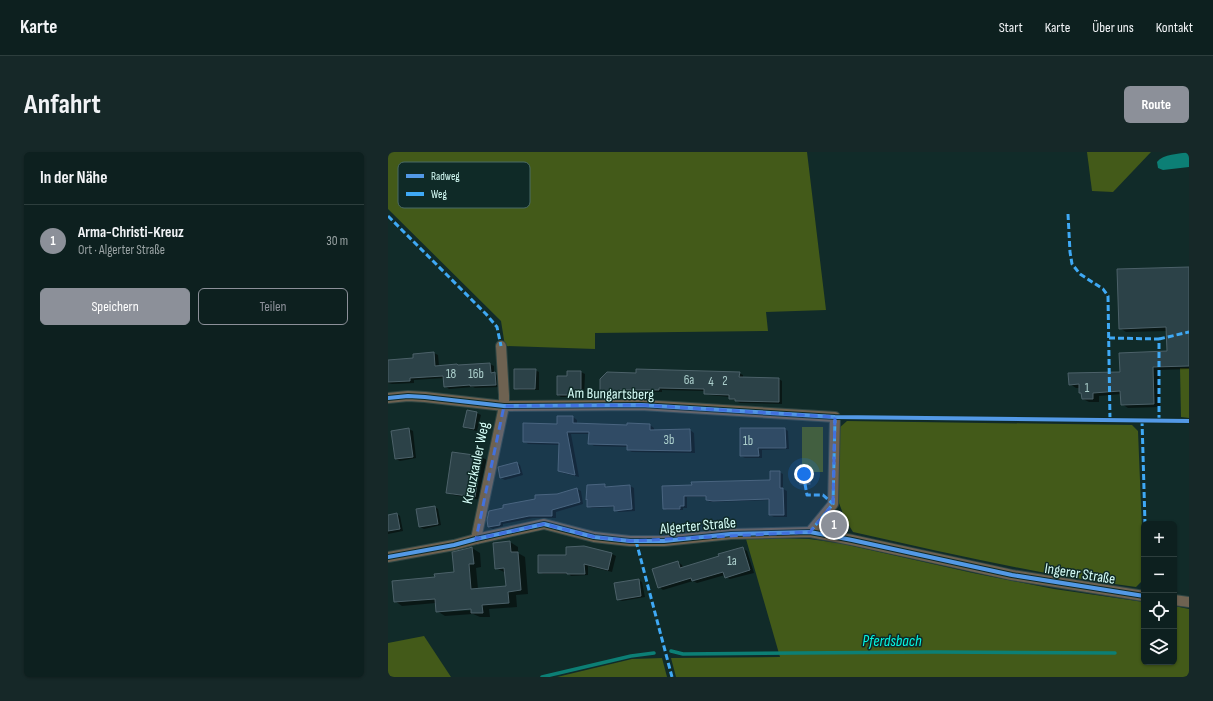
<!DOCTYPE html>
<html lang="de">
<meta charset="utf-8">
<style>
body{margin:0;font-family:"Sofia Sans Condensed",sans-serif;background:#162828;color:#f1f3f6}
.controls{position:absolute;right:12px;bottom:12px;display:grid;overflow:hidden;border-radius:6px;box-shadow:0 1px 3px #0004}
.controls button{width:36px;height:36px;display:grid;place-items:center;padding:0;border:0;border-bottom:1px solid #2d3e3d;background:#0d201f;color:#f1f3f6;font:20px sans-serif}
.you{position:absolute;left:416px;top:322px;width:14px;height:14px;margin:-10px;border:3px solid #fff;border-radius:50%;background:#1a73e8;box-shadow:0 0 0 6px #1a73e833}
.badge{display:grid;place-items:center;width:26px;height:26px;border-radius:50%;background:#8c9099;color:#fff;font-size:13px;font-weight:700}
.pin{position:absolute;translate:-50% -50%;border:2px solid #fff;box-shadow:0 1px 4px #0006}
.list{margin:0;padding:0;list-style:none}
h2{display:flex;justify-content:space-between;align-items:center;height:52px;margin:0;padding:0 16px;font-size:17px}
h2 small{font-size:13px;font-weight:400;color:#9aa3a4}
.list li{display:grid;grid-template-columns:26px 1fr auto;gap:12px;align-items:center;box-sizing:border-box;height:72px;padding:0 16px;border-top:1px solid #2d3e3d}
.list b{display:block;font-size:15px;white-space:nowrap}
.list p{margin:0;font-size:13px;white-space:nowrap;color:#9aa3a4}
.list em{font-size:13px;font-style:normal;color:#9aa3a4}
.actions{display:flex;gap:8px;padding:12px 16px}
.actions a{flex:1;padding:9px 0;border:1px solid #8c9099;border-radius:6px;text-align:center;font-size:14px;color:#8c9099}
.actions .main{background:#8c9099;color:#fff}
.icon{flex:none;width:22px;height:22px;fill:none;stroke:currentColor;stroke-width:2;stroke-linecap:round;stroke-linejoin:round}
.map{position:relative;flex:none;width:801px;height:525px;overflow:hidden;border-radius:6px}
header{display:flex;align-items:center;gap:24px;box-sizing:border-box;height:56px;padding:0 20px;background:#0d201f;border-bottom:1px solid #2d3e3d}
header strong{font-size:19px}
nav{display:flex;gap:22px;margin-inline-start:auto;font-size:14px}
.intro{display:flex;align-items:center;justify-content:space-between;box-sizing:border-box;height:96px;padding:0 24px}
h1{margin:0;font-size:28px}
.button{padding:10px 18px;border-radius:6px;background:#8c9099;color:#fff;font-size:14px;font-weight:700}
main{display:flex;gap:24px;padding:0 24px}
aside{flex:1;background:#0d201f;border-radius:6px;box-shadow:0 1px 3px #0004}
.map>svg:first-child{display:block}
</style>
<header>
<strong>Karte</strong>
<nav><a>Start</a><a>Karte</a><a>Über uns</a><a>Kontakt</a></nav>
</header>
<div class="intro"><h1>Anfahrt</h1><a class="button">Route</a></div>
<main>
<aside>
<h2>In der Nähe<small></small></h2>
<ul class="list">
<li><span class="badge">1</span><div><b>Arma-Christi-Kreuz</b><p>Ort · Algerter Straße</p></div><em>30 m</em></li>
</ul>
<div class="actions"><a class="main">Speichern</a><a>Teilen</a></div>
</aside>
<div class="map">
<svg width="801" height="525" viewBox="0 0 801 525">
<rect width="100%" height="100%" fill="#112b29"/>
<g fill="#435a19">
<path d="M0,0H419L438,158L378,160L380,179L207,181V197L117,194L113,169L0,57Z"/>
<path d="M699,0H763L725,40L704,39Z"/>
<path d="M792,216H801V266L793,265Z"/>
<path d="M459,269L744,273L750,279L756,427L748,435C652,423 559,401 465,380L457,367L451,351L450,277Z"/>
<rect x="414" y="275" width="21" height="45"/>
<path d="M446,359L456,379L432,375Z"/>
<path d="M389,386L421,387L451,391L585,421L666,437L756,450V510H786V454L801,457V525H288L283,506L392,505L358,387Z"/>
<path d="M36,484L63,525H0V491Z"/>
<path d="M274,506L279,525H169L244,507Z"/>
</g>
<path fill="#0c7f75" d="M801,0V15L775,18L770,16L769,10C775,2 791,2 801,0Z"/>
<g fill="#0007" fill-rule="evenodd">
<path d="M801,116V217L771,218L772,255L740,256L734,252V242L711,244V250H701L695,247L692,236H688L682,232L733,221L780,200L779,179L738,180L732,176Z"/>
<path d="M46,201L50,203L51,214H72L102,212L106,214V221L111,224L112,235L87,236L85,235L61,237L57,234L56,226L26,228V231L4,232L0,231V209L26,207V202Z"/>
<path d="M147,218L151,220V238H131L127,236Z"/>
<path d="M193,220L197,222L196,245H173L170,243L180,225Z"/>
<path d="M351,221L355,223V226L391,227L394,229V252L352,251L342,246V245L321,243L317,241V239L274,238V240L235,239V243H216L213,241Z"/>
<path d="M80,259L89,261L93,263L89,279L80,277L77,275Z"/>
<path d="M185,265L189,268V273L240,274L262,273L266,276V279L302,278L306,281L307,301L244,300L240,298V295L206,294L201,291L202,282H183L191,325L175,321L171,319L172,293L140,292L136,289Z"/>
<path d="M21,277L25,279L28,306L12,309L8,307Z"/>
<path d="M397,277L400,279L401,297L374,298V306H357L353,304Z"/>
<path d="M65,301L93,305L99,308L93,348L65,343L59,340Z"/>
<path d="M129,311L132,313L135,323L117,328L113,326L111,315Z"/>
<path d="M391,320L395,322V337L399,339V365H386L382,363V348L322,350L319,348V345H299V356H295V358H279L276,356L275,335L383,329Z"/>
<path d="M421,323L423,324V332L413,331Z"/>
<path d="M217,333L221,336L242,334L246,336L247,359L231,360L227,358V355L204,356L200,354Z"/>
<path d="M189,337L193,339L195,352L168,360V366H145L115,372V374L105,377L101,375L116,356Z"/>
<path d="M47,355L50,357L53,373L36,377L32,375Z"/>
<path d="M9,362L12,364L15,379L0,382V364Z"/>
<path d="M122,390L130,395V401L137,405L140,442L128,443L129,455L101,457L102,465H92L85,462L57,464L49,459L48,451L14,454L7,449L48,426L67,421L65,401L84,396L92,401L93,415L88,416L90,437L119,435L118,420H116L108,416ZM88,456V458L55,460V458Z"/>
<path d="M196,395L224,402L228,404L224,420L200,414V423L183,424L181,422H155L151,420Z"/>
<path d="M354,396L359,399L366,421L342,427L338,425L337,423L309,431L305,429L275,438L271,435L290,410L294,413L295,416L332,405Z"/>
<path d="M250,428L254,430L257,445L234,449L230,447Z"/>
</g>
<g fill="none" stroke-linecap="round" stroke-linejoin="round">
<g stroke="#0c7f75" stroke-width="3.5">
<path d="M283,499L295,502L546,500L727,501"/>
<path d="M154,525L243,504L266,501"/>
</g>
</g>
<g fill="#2c4248" stroke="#4c6169">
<path d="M801,115V214L765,215L766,252L733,253L732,239L705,241V247H694L693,241H691V232L681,233L680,221L732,220L731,201L779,199L778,175L731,177L729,117Z"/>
<path d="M46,200L47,214L69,212L70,213L102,211L103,221L107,220L108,233L82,234V233L56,235L55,224L22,226V229L0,230V208L25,206V202Z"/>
<path d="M126,217H148L147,237H126Z"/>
<path d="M248,217L352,220L351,225L391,226V250L347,249V247H341V243L316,242V237L271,236V238H232V242L212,241V227L219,220L248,221Z"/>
<path d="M179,219H193V243H169V224H179Z"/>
<path d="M79,258L89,260L86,277L75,275Z"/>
<path d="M169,264H185V271L239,273V271L262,272V278L302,277L303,299L239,298V293L200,292L201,280H179L187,323L170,319L171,291L135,290V271L169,272Z"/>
<path d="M21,276L25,305L7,307L3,279Z"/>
<path d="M352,276H397L398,296H370L371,304H352Z"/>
<path d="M64,300L93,304L87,345L58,341Z"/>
<path d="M129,310L132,321L112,326L110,315Z"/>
<path d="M382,319H392V336H395L396,363H381V347L325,349L318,348V344H296V354H292V357H275L274,334L304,333L303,330L382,328Z"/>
<rect x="412" y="322" width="10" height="10"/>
<path d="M217,332V335L242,333L244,357L226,359V354L199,355V347L198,348L199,333Z"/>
<path d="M189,336L192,350L164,358V364H141L112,370V373L100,375L99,368L101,359L115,356V353L147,347V343L169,342Z"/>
<path d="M47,354L50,372L31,375L28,357Z"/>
<path d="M9,361L12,377L0,379V363Z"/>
<path d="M122,389L123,400H130L133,438L120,440L121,451L94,453L95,461H83V457L48,460L47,447L6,450L4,429L47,425L46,422L66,420L64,400L81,396L84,395L86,412H81L83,437L118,434L116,416L107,417L105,391Z"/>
<path d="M196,394L224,401L220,418L196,412L197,422H179V421H150V403H178V395Z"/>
<path d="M355,395L362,418L337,426L335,420L304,429L303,426L270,436L264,417L290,409L292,416L331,404L330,402Z"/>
<path d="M251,427L253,444L229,448L226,431Z"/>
</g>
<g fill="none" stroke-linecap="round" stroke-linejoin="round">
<g stroke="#2f4644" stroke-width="12">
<g id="minor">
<path d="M0,246L20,244L37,245L116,254L253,253L447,265L445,352L422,380"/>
<path d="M88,387L116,254V243L113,194"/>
<path d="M0,405L66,393L88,387L156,372L206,385L242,389H276L343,382L422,380L464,388L624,423L756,444"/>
<path d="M786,448L801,450"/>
</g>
</g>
<use href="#minor" stroke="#6e6251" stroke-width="10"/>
<g stroke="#3fa9f5" stroke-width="3" stroke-dasharray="6 3" stroke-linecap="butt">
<path d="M680,62L682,100L684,112L692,122L715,137L720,144L722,268"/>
<path d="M0,64L98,162L109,175L113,194"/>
<path d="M721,186L771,187V268"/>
<path d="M771,187L801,180"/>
<path d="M754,268L757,372"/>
<path d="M417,332L419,343H435L445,352"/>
<path d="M422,380L445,352L447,265H450"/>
<path d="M248,389L284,525"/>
</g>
<g stroke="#0f2a27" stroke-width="6">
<g id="cycleway">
<path d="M0,246L20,244L37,245L116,254L253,253L447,265L801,269"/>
<path d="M0,405L66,393L88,387L156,372L206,385L242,389H276L343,382L422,380L464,388L624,423L756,444"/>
</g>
</g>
<use href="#cycleway" stroke="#5399e6" stroke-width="4"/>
</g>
<path fill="#4271de" fill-opacity="0.2" stroke="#4271de" stroke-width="3" stroke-dasharray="8 5" stroke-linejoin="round" d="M253,253L447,265L445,352L422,380L242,389L206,385L156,372L88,387L116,254Z"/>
<g text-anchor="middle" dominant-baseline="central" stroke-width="3" stroke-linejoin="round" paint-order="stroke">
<g font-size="13" fill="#accfcc">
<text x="63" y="222">18</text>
<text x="88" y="222">16b</text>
<text x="301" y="228">6a</text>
<text x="337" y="229">2</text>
<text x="323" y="230">4</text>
<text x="699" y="236">1</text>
<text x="281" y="288">3b</text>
<text x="360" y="289">1b</text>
<text x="344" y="409">1a</text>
</g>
<g font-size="15" fill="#d7fef8" stroke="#0f2a27">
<text transform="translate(223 242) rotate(1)">Am Bungartsberg</text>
<text transform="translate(88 311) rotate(-78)">Kreuzkauler Weg</text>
<text transform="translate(310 374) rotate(-5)">Algerter Straße</text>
<text transform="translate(692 422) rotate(9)">Ingerer Straße</text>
</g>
<g font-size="16" font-style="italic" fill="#05f5e1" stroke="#0f2a27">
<text x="504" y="489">Pferdsbach</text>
</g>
</g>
<rect x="10" y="10" width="132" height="46" rx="6" fill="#0f2a27" stroke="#4b6a66" stroke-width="1"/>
<rect x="18" y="22" width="18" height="4" fill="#5399e6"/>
<rect x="18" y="40" width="18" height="4" fill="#3fa9f5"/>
<g font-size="11" fill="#d7fef8">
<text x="43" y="28">Radweg</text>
<text x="43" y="46">Weg</text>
</g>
</svg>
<div class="controls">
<button>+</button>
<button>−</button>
<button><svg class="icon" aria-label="locate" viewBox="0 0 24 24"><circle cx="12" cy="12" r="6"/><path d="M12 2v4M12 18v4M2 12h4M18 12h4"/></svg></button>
<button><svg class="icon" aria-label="layers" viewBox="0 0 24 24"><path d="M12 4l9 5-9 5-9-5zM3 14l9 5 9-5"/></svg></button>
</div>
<div class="you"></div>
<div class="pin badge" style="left:446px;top:373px">1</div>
</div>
</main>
